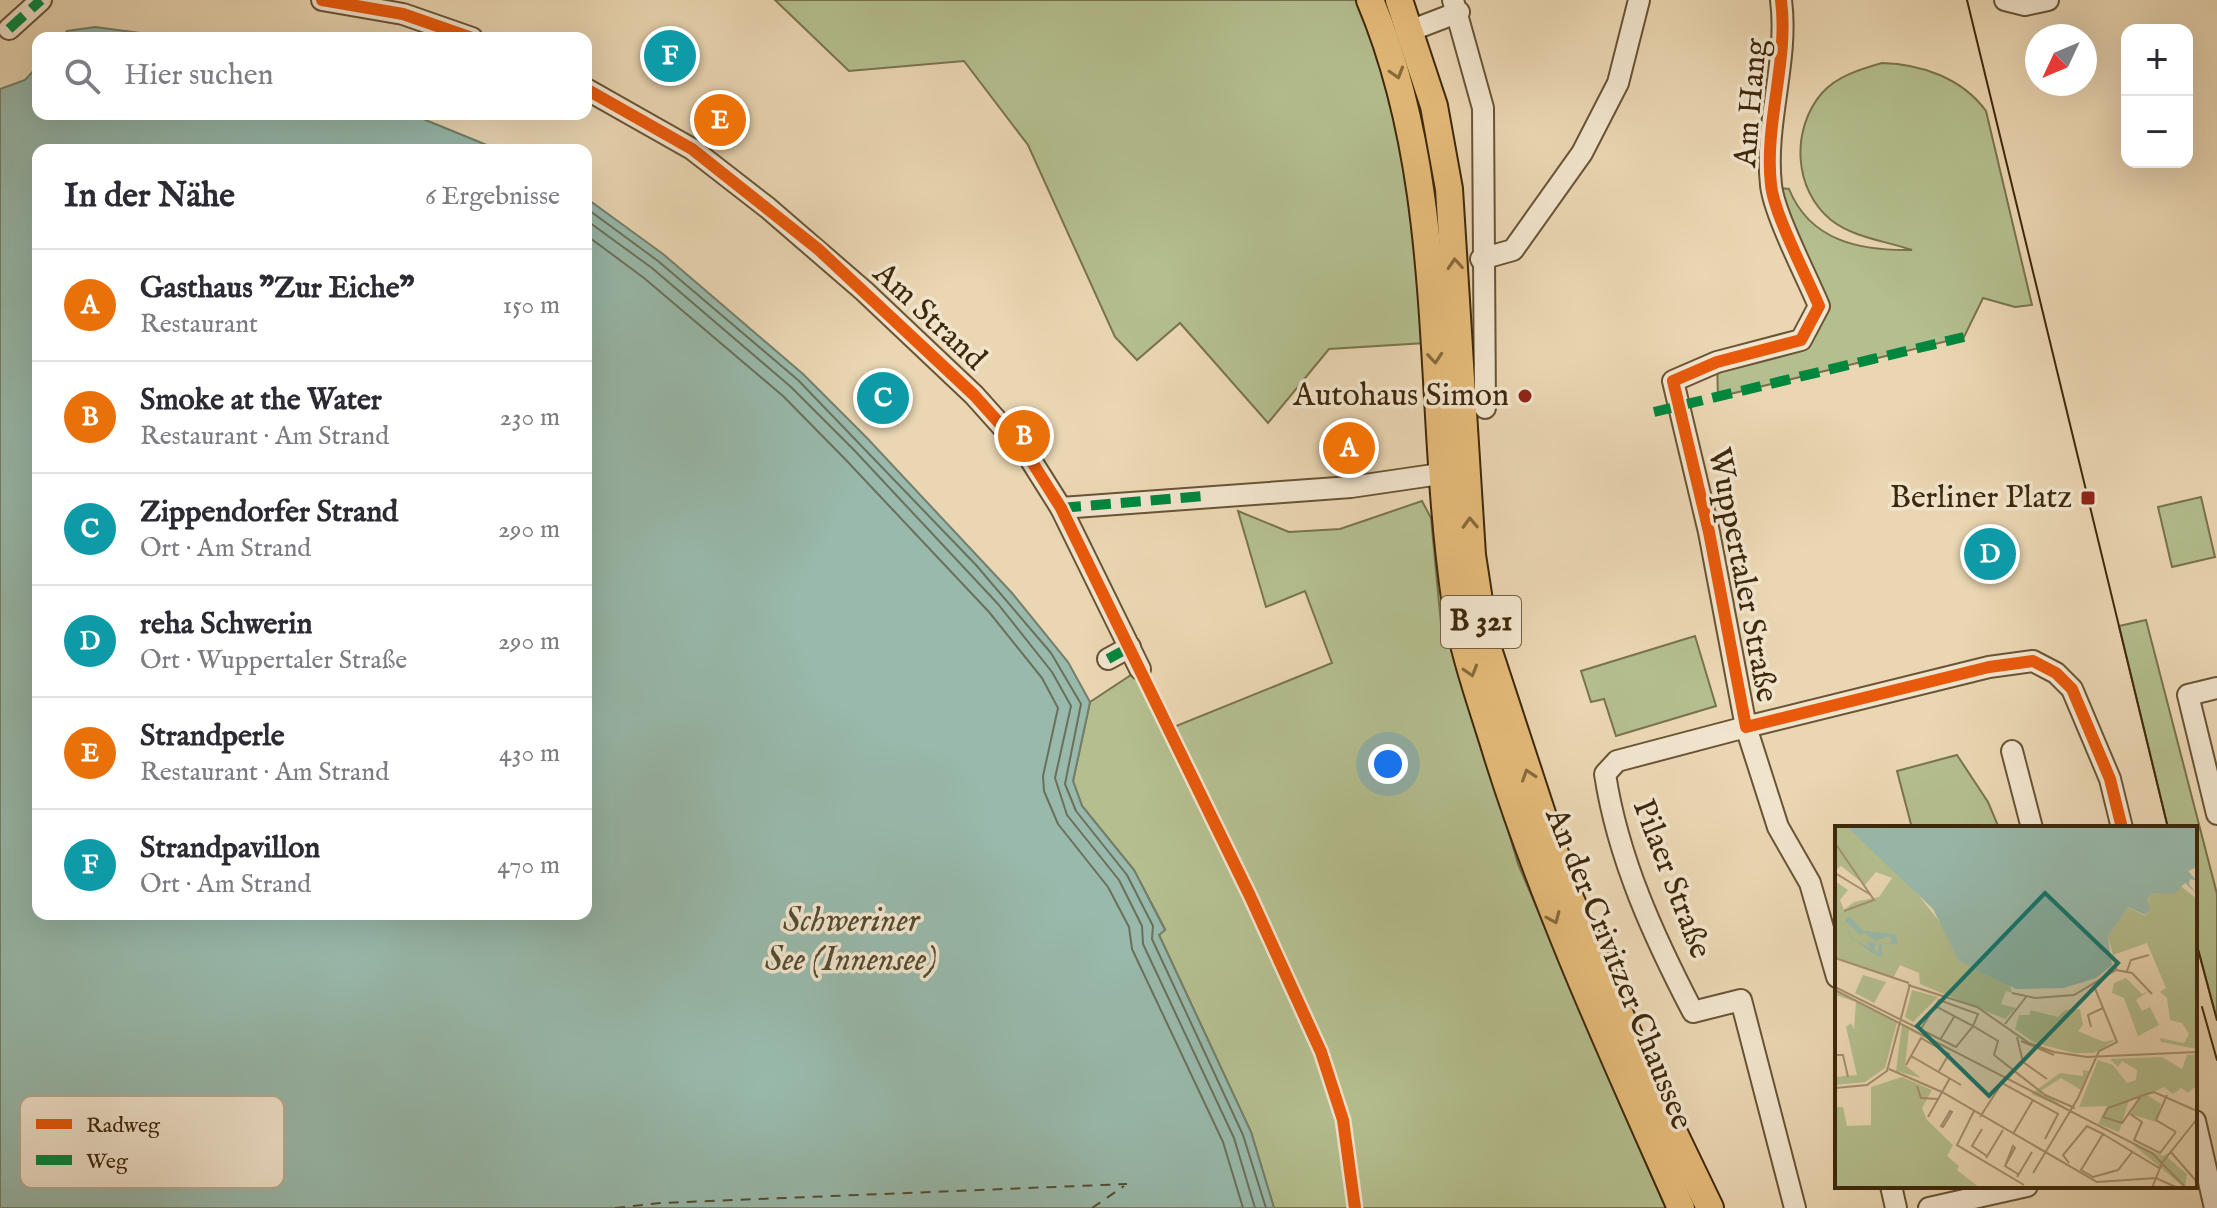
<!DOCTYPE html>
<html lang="de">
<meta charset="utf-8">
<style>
body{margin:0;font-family:"IM FELL English",serif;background:#f2f2f3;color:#2b2b33}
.controls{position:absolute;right:24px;top:24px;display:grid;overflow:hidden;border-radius:16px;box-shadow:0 8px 32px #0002}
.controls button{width:72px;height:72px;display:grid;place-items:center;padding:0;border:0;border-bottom:2px solid #e1e1e2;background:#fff;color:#2b2b33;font:40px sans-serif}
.compass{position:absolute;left:2025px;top:24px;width:72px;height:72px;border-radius:50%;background:#fff;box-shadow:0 8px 32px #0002;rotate:226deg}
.you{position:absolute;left:1388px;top:764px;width:28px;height:28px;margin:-20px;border:6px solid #fff;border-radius:50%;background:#1a73e8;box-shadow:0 0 0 12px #1a73e833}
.badge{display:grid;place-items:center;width:52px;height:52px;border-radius:50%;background:#8f2418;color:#fff;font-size:26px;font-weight:700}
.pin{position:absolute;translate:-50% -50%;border:4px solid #fff;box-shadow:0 2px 8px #0006}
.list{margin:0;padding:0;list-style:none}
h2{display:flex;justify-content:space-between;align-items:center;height:104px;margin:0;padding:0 32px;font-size:34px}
h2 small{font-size:26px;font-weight:400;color:#7c7c81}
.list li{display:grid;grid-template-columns:52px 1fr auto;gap:24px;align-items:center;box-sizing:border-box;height:112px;padding:0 32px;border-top:2px solid #e1e1e2}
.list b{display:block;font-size:30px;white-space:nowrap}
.list p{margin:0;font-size:26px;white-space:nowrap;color:#7c7c81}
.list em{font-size:26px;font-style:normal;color:#7c7c81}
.icon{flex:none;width:44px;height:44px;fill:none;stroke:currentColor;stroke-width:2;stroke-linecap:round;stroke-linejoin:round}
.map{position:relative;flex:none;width:2217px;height:1208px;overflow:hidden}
.search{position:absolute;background:#fff;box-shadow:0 8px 32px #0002;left:32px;top:32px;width:560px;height:88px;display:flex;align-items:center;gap:20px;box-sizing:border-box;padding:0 28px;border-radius:16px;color:#7c7c81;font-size:30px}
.panel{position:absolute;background:#fff;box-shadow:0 8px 32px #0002;left:32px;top:144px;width:560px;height:776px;border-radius:16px}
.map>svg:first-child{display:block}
</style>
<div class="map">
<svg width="2217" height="1208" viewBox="0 0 2217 1208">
<rect width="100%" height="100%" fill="#ead6b2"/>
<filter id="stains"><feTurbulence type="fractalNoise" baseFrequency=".0025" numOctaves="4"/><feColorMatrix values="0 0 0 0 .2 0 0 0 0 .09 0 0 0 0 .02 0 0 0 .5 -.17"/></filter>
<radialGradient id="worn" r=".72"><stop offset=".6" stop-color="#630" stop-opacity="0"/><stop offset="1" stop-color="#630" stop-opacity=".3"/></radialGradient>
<g fill="#b4be8e" stroke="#79734c" stroke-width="2">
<path d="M775,0H1360L1401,129L1425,343L1329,349L1268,423L1180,323L1137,360L1115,337L1028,145L964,61L849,71Z"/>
<path d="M1882,63C1921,64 1962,78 1986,111L2032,305L2015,307L1983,298L1964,337L1718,397L1717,362L1801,340L1819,306L1771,187L1789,189C1810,241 1860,251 1912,250C1886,241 1854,238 1831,220C1793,189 1791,129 1822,93C1837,76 1861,69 1882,63Z"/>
<path d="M2201,497L2215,557L2172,567L2158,507Z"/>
<path d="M1422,501L1431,518L1441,624L1460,667L1518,864L1666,1208H1274L1251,1132L1159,935L1165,929L1134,870L1082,806L1073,781L1090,702L1140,669L1169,729L1332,663L1305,591L1266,607L1238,511L1289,532L1340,529Z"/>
<path d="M2146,620L2217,894V1020L2195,938V828H2168L2119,626Z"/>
<path d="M1695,636L1716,706L1616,736L1604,699L1591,702L1581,671Z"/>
<path d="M1957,755L1988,802L1999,828H1912L1897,771Z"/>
</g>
<g fill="#98b9ab" stroke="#747f6b" stroke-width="2">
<path d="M95,27L178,38H61L67,31Z"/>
<path d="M38,66V114H411L499,150H38V914H586V198L663,254L803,374L867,438L1012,593L1068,662L1090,702L1073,781L1082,806L1134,870L1165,930L1159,935L1251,1132L1274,1208H0V89L25,80Z"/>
</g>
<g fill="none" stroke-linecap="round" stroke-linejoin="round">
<g stroke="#6b705b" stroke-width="2">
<path d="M586,208L658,261L798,380L976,565L1051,653L1081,704L1065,784L1076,811L1127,875L1153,926L1152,939L1243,1135L1266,1208"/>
<path d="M586,220L652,268L791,387L854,450L998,604L1052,672L1071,706L1055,778L1067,815L1119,880L1142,926L1143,944L1234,1138L1255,1208"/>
<path d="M586,235L644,278L783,396L845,459L989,612L1042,678L1058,708L1043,776L1044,791L1058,824L1108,887L1129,927L1132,949L1223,1142L1243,1208"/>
</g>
<g stroke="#544c33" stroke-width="2" stroke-dasharray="10 8" stroke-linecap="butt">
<path d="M615,1208L661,1203L1127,1184"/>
<path d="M1092,1208L1124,1186"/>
</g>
<g stroke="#695435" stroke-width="24">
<g id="minor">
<path d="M322,0L403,14L472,38"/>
<path d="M1453,0L1483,108L1485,408"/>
<path d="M1781,0C1789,61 1764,123 1771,185C1774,214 1807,277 1819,306L1801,340L1717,362L1673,381L1709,532L1746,727L1989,667L2033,661L2056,673L2072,689L2110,779L2122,828"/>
<path d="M2005,0L2025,5L2048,0"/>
<path d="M9,29L41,0"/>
<path d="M1412,30L1459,12"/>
<path d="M586,89L692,149L768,208L864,291L974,395L1027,454L1061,508L1140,669"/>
<path d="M1481,259L1513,250L1582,153L1618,83L1639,0"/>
<path d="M1061,508L1351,487L1433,475L1453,468"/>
<path d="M1108,659L1130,647"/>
<path d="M2217,688L2188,695L2217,814"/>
<path d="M2012,751L2032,828"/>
<path d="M2195,1121L2215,1208"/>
<path d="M1891,1186L1896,1208"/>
<path d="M1795,1208L1741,1000L1693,1012C1654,937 1618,859 1605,774L1617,761L1746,727L1778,827L1810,883L1837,977"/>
<path d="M1929,1208L2027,1186"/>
</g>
</g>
<g stroke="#3e280b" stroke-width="30">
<g id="major">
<path d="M1370,0C1450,190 1426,404 1456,605C1464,657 1483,707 1498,757C1547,912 1615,1059 1681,1208"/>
<path d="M1399,0L1434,106L1449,189L1472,555L1485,640L1569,896L1646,1075L1710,1208"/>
</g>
</g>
<use href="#minor" stroke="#f1e4cd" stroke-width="20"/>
<use href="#major" stroke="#e5bb79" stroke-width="26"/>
<g stroke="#3e280b" stroke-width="2">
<path d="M1967,0L2168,828"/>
<path d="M2195,938L2217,1020"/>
<path d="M2202,1007L2217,1060"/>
</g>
<g stroke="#00873e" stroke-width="10" stroke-dasharray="20 10" stroke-linecap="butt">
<path d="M9,29L41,0"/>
<path d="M1654,412L1964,337"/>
<path d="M1061,508L1204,496"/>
<path d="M1108,659L1130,647"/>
</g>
<g stroke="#f1e4cd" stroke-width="17">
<g id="cycleway">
<path d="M322,0L403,14L472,38"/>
<path d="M1781,0C1789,61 1764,123 1771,185C1774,214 1807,277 1819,306L1801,340L1717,362L1673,381L1709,532L1746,727L1989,667L2033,661L2056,673L2072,689L2110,779L2122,828"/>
<path d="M586,89L692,149L818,249L974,395L1027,454L1061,508L1250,896L1321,1052L1343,1120L1355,1208"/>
</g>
</g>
<use href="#cycleway" stroke="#e8590c" stroke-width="12"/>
</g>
<defs><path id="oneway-chevron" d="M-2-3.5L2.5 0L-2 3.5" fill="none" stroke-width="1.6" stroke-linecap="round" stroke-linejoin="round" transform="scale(2)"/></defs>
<g stroke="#896a3c">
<use href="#oneway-chevron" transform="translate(1397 73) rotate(73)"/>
<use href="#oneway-chevron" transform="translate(1455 264) rotate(-94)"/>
<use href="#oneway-chevron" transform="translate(1435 358) rotate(85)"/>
<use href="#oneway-chevron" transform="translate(1470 523) rotate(-92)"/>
<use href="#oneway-chevron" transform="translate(1471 671) rotate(73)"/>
<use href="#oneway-chevron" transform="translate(1528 775) rotate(-108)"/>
<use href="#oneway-chevron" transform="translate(1554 918) rotate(67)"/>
</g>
<g fill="#8f2418" stroke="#f1e4cd" stroke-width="3">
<circle cx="1525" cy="396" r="8"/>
<rect x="2080" y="490" width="16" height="16" rx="4"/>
</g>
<g text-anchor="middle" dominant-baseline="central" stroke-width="7" stroke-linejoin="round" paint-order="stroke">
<rect fill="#f1e4cd" stroke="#746045" stroke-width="2" x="1441" y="596" width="80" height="52" rx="6"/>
<g font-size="30" font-weight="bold" fill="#3e280b">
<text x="1481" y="622">B 321</text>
</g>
<g font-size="32" fill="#3e280b" stroke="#f1e4cd">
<text transform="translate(1752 103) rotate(-85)">Am Hang</text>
<text transform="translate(929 317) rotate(43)">Am Strand</text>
<text transform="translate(1742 575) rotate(79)">Wuppertaler Straße</text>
<text transform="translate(1671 879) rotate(69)">Pilaer Straße</text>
<text transform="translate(1618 969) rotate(68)">An der Crivitzer Chaussee</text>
</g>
<g font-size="32" fill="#3e280b" stroke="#f1e4cd" text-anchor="end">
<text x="1509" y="396">Autohaus Simon</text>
<text x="2072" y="498">Berliner Platz</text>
</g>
<g font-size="34" font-style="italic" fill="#544c33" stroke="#f1e4cd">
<text x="851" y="921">Schweriner<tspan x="851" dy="39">See (Innensee)</tspan></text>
</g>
</g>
<g transform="translate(1835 826)">
<rect width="362" height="362" fill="#ead6b2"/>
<path d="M0,0H11L77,61L112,105L124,135L174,156L177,167L171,165L166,178L181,182L170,193L85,158L84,147L65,139L58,152L0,131V55L13,64L5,74L9,84L19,76L44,71L57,52L41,46L30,59L6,40L0,45ZM347,61L362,73V223L326,216L325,212L349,217L354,208L347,197L335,194L332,172L325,166L331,162L312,117L278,129L273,111L293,81L310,90L316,84L312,76L316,67ZM28,149L51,156L39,177L20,167ZM291,152L307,168L315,164L301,174L307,185L315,181L324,199L303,210L289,172L277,167L279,157ZM0,164L62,196L50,242L30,256L0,259V251L22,249L11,201L16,197L19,203L21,176L0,169ZM77,164L103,171L78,196L70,191ZM245,183L248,199L243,205L269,216L282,213L259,227H239L200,217L180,203L184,189H195V184L223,191L230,184ZM67,199L72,200L122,228L74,204L70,239L86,252L61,245ZM362,228V259L353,267L346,262L338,268L329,261L312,269L326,278L321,296L295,288L305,272L294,274L284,306L263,298L272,280L244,281L263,234L278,239L292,257L301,254L302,244L287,235L283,241L275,233L327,231L347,243L352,229ZM248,244L254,245L246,264L226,252L206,265L234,284L196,268L225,247L248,250ZM67,251L97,264L87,282L92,294L118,319L112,330L124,340L122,344L145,362H0V281H8L12,300L36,299V261ZM296,317L328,330L335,326L332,331L352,348L350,362Z" fill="#b4be8e"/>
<path d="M11,0H362V41L353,45L362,55L355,53L354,58L362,68L350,57L339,68L316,67L312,75L316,84L310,89L293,81L273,111L277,139L261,152L229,162L181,163L124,135L98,83ZM14,90L28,105L60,108L63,118H47V131L39,128L16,112L8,95L18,113L35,122L31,115L42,118L38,123L43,127L44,118L56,117L55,110L40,115L30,107L25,109L10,94Z" fill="#98b9ab"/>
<path fill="none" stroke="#98b9ab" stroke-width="4" d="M144,0L155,44L147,132M146,136L256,0M361,152L362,178"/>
<path fill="none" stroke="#a5906f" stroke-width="2" d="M0,17L39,74L9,85M0,47L36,69M0,132L74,157M281,144L297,147L317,168M292,145L296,134L314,129M73,159L142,181L194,217L219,226L252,231L362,226M0,161L121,221L138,200L163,215L159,229L210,269L240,282M0,164L317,327L351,362M177,167L200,172L239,169L281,144V136M104,174L143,188L138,200L100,180ZM170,198L191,171M256,201L253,189L268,182M86,203L100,180M182,211L188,236L212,253M105,214L119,191M186,215L219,229M0,229H8L13,251M76,230L126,259M71,239L86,212L114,228L104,245M54,243L107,266L262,356L321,352L343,362M82,260L86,272L103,273M0,262L32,259L52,245L75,158M332,269L321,294L341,306M306,270L287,297L268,291L273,282L309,269L319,266L362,285M115,285L117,286L108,301L106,300ZM139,285L122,319L189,359M295,288L307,296L299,314L325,327L341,306M93,291L115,252M145,291L167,257L223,288L210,313M147,303L137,320L152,330M178,308L198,274M268,308L324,342M335,325L362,356M151,332L168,304M234,337L228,329L252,300L268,308L246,344L258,351L283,344L298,325M170,340L178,320L180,322L170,340L183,348M198,347L243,272L264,225L282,216L259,160M182,351L197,326M317,362L327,337L362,293"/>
<path fill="#0f766e" fill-opacity="0.15" stroke="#0f766e" stroke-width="4" d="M210,67L283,137L154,270L82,200Z"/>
<rect width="362" height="362" fill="none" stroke="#3e280b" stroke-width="4"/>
</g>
<rect x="20" y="1096" width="264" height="92" rx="12" fill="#f1e4cd" stroke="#bbac93" stroke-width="2"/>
<rect x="36" y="1119" width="36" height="10" fill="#e8590c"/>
<rect x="36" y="1155" width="36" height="10" fill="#00873e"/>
<g font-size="22" fill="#3e280b">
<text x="86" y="1132">Radweg</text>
<text x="86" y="1168">Weg</text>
</g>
<rect width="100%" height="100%" filter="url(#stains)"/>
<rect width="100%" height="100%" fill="url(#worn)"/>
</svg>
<div class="controls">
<button>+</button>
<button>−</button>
</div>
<svg class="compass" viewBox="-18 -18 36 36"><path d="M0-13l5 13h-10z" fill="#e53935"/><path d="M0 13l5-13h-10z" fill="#7c7c81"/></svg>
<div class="you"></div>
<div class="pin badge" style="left:1349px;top:448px;background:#e8710a">A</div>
<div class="pin badge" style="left:1024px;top:436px;background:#e8710a">B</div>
<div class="pin badge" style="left:883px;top:398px;background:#0f9aa8">C</div>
<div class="pin badge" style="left:1990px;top:554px;background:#0f9aa8">D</div>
<div class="pin badge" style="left:720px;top:120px;background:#e8710a">E</div>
<div class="pin badge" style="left:670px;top:56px;background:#0f9aa8">F</div>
<div class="search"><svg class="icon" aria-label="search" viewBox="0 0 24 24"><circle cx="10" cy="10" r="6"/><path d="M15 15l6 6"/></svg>Hier suchen</div>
<section class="panel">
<h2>In der Nähe<small>6 Ergebnisse</small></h2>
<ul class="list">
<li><span class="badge" style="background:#e8710a">A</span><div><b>Gasthaus &quot;Zur Eiche&quot;</b><p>Restaurant</p></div><em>150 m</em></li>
<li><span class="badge" style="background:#e8710a">B</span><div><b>Smoke at the Water</b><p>Restaurant · Am Strand</p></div><em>230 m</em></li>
<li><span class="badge" style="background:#0f9aa8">C</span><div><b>Zippendorfer Strand</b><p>Ort · Am Strand</p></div><em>290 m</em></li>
<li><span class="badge" style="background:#0f9aa8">D</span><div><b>reha Schwerin</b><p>Ort · Wuppertaler Straße</p></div><em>290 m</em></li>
<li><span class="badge" style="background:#e8710a">E</span><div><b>Strandperle</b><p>Restaurant · Am Strand</p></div><em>430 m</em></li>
<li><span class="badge" style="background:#0f9aa8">F</span><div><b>Strandpavillon</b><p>Ort · Am Strand</p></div><em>470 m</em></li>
</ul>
</section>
</div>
